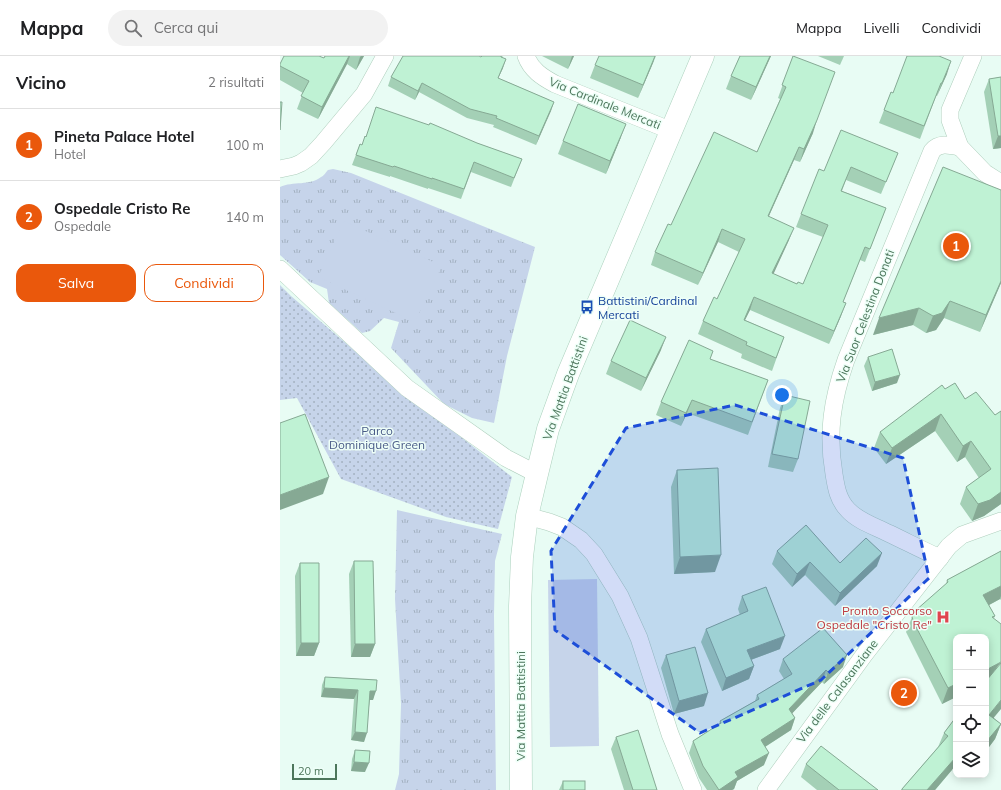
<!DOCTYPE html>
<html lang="it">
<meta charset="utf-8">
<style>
body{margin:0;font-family:Mulish,sans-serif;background:#f2f2f2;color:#202124}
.controls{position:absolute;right:12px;bottom:12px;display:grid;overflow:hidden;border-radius:8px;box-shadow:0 2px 10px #0003}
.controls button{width:36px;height:36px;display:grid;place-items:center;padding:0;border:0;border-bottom:1px solid #e0e0e0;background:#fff;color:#202124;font:20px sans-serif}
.scale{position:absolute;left:12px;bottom:10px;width:45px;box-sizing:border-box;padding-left:4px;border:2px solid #4c765b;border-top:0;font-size:11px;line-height:14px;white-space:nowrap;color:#4c765b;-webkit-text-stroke:3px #eefff8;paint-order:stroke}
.you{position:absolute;left:502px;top:339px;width:14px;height:14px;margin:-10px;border:3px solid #fff;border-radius:50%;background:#1a73e8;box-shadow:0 0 0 6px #1a73e833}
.badge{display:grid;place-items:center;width:26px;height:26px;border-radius:50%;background:#ea580c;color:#fff;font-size:13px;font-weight:700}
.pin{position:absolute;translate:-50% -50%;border:2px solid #fff;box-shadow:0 1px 4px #0006}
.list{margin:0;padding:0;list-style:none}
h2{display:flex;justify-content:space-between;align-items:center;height:52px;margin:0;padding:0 16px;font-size:17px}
h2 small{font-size:13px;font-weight:400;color:#757577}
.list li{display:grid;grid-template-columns:26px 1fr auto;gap:12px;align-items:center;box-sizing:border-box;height:72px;padding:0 16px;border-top:1px solid #e0e0e0}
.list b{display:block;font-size:15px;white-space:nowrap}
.list p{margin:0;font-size:13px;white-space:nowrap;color:#757577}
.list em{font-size:13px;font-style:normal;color:#757577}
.actions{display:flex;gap:8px;padding:12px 16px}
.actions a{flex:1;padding:9px 0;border:1px solid #ea580c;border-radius:12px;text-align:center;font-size:14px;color:#ea580c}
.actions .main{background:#ea580c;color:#fff}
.icon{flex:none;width:22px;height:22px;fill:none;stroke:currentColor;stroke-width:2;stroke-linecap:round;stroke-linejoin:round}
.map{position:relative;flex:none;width:721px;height:734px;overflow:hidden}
header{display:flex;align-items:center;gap:24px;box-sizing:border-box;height:56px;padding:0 20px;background:#fff;border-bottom:1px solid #e0e0e0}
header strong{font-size:19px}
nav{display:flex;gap:22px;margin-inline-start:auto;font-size:14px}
.search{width:280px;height:36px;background:#f2f2f2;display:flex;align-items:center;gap:10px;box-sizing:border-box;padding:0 14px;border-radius:22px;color:#757577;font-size:15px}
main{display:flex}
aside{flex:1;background:#fff}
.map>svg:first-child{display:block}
</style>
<header>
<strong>Mappa</strong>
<div class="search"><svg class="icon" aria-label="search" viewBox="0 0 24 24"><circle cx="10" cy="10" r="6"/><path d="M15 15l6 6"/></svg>Cerca qui</div>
<nav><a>Mappa</a><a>Livelli</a><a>Condividi</a></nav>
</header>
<main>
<aside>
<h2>Vicino<small>2 risultati</small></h2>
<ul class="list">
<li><span class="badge">1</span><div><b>Pineta Palace Hotel</b><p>Hotel</p></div><em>100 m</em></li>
<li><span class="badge">2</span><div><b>Ospedale Cristo Re</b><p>Ospedale</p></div><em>140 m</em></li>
</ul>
<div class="actions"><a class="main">Salva</a><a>Condividi</a></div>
</aside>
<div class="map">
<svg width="721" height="734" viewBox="0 0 721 734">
<defs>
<pattern id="grass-tufts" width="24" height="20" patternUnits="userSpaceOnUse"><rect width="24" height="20" fill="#c6d4ea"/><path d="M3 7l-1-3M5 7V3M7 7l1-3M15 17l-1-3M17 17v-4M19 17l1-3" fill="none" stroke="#a3b1c1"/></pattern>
<pattern id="park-dots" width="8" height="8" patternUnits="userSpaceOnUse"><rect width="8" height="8" fill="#c6d4ea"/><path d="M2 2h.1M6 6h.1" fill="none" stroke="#a3b1c1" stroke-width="1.8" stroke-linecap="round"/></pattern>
</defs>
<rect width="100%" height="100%" fill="#e8fcf4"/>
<g fill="url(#grass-tufts)">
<path d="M53,113L71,117L255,191L227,300L214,367L192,362L164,348L111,292L119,266L104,262L90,275L82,277L49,247L47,233L30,226L0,199V131C13,125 30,130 41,121C44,120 46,116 48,114Z"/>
<path d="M117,454L222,478L215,505L214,560L216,734H115L119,718L121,648L115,543Z"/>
</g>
<path fill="url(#park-dots)" d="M0,229L11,240L111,326L232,421L218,473L166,461L61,423L17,342L0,344Z"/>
<g fill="#c6d4ea">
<path d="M64,165L162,210L135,266L38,221Z"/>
<path d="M317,523L319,690L270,691L268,524Z"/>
</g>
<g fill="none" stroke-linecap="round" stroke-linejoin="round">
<g stroke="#aecebc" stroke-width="18">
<g id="minor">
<path d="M246,0C251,14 262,21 275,28L392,75"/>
<path d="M693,0L670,54V64L680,91L705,117L721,127"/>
<path d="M0,113L14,110L21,107L31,100L43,87L84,38L105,0"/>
<path d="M0,213L127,332L226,402L257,418"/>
<path d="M247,460L269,466L282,471L301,484L314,498L340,540L359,582L390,678L413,734"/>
<path d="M660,502C642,494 625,485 608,477C594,470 578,465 568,454C558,444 556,431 554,418C547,377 552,344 566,304L652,95C659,86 670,89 680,91"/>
<path d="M486,734L584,599L669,490L682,479L721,465"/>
</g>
</g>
<g stroke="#abd1bd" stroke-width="23">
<path id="secondary" d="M241,734L240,550L242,501L247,460L257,418L268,373L288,318L423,0"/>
</g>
<use href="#minor" stroke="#fff" stroke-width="17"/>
<use href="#secondary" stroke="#fff" stroke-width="22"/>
</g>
<g fill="#a4d0b6">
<path d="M45,0H84L76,14L67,8L38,63L17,53L23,37L0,24V8L44,2Z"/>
<path d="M202,0H223L222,1L223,12L218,22L274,46L256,89L213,71L214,69L187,62L139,36L135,44L108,30L111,21L201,1Z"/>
<path d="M262,0H294L288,13Z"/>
<path d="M376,0L358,42L310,22L315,9Z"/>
<path d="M460,0H491L471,44L446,33L451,20Z"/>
<path d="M513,0L533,77L520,106L514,104L489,160L509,184L493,218L517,228H523L543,181L516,171L521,158L544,115L618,97L601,138L566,124L562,135L606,152L585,206L580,204L563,246L561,260L549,288L470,254L465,264L504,281L492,315L461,302L462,298L418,278L423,265L437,243L459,196L438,186L418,229L371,209L375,196L391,169L477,96L500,43L498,42Z"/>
<path d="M538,0H564L560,9Z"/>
<path d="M667,18L657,40H656L640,83L599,67L611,36L613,37Z"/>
<path d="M721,21V92L713,93L704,36L709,23Z"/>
<path d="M341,81L326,118L278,98L283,85Z"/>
<path d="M197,87L242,103L231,131L191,116L181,143L148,132V133L110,120V121L72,109L80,88L82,89Z"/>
<path d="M721,134V227L700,276L664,262L656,274L646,277L633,269L593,279Z"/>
<path d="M381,294L361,335L326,318L331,305Z"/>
<path d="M433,295L430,303L488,324L468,379L407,357L401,370L376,359L381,346Z"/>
<path d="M588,301L617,327L592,335L584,310Z"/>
<path d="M665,333L685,343L715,359L721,355V448L704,460L692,465L680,448L686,431L699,422L685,401L677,406L655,375L606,408L594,392L600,376Z"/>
<path d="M505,339L518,403L513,416L488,411L500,352Z"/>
<path d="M397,414L435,516L394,518L391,431Z"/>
<path d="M497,495L560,507L597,510L555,550L525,519L512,531L492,508Z"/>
<path d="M721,495V544L720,543L709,549L715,560L714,562V662L721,668L715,683L706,695V581H676V641L662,648L626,576L632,561L666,528L667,524Z"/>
<path d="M74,505L95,588L90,601H71L69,518Z"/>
<path d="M20,507L39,587L34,600H16L15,520Z"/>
<path d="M462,540L500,593L471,604L474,610L469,623L442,635L421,586L426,573L460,559L458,553Z"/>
<path d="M386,599L424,650L394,658L381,612Z"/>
<path d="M503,603L563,611L544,628L542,626L512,657L515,662L511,674L485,691L484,709L457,725L454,733L452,734H427L419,722L409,697L413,685L439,668L440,665L475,645L477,639L504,623L499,615Z"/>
<path d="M45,621L97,624L93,644H90L84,686L71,684L74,643L41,641L42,629Z"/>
<path d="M676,661L672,714L655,734H621L658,691L664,677Z"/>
<path d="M336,681L377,734H344L331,693Z"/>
<path d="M75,694L85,716L71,715L72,703Z"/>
<path d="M526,708L598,734H537L521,721Z"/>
<path d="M283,725L305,734H279Z"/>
</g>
<g fill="#86a994">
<path d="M69,0H70L67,8L38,63L42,51Z"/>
<path d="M81,0H84L76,14L80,1Z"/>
<path d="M292,0H294L288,13Z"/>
<path d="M375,0L373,7L358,42L363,29Z"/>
<path d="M490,0H491L471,44L476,31Z"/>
<path d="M226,3L223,12L214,31L218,22Z"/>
<path d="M671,5L667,18L657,40L662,27Z"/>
<path d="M142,27L139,36L135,44L138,35Z"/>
<path d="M274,46L271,55L256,89L259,80Z"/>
<path d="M537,64L533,77L520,106L524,93Z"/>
<path d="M346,68L341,81L326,118L330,105Z"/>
<path d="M718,80H721V92L713,93Z"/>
<path d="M519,91L514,104L483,173L488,160Z"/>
<path d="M514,172L509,184L488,230L492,217Z"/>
<path d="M442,173L438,186L418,229L423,217Z"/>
<path d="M721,225V227L700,276L706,259Z"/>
<path d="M474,241L470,254L459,276L464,264Z"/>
<path d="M670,245L664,262L656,274L646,277L653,260Z"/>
<path d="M566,247L561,260L549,288L554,275Z"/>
<path d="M639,252L633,269L593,279L599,262Z"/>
<path d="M386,281L381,294L361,335L366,322Z"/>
<path d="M620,319L617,327L592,335L595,326Z"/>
<path d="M412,344L407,357L401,370L406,357Z"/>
<path d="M661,358L655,375L606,408L612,392Z"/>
<path d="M691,385L685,401L677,406L683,390Z"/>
<path d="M49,421L43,438L0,454V439Z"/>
<path d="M721,436V448L704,460L692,465L698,448Z"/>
<path d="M602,497L597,510L555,550L560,537Z"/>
<path d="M441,499L435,516L394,518L400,501Z"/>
<path d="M530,506L525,519L512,531L517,518Z"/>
<path d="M721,530V540L720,543L698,555L703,539Z"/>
<path d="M505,580L500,593L462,607L467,594Z"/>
<path d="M21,587H39L34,600H16Z"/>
<path d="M75,588H95L90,601H71Z"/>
<path d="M567,599L563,611L544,628L548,616Z"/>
<path d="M721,606L706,626V614Z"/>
<path d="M474,610L469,623L442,635L446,622Z"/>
<path d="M546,614L542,626L505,665L509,653Z"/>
<path d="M676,628V641L662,648L668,632Z"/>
<path d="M44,632L78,634L74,643L41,641Z"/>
<path d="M90,635H96L93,644H87Z"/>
<path d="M428,637L424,650L394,658L399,645Z"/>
<path d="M721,644V653L706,671L709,659Z"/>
<path d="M515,662L511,674L477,696L481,684Z"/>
<path d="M721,668L715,683L706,695V688L707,685Z"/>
<path d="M75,676L87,677L84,686L71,684Z"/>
<path d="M489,697L484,709L457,725L454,733L452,734H438L455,716Z"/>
<path d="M676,701V709L655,734H647Z"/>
<path d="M74,706L89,707L85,716L71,715Z"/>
</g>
<g fill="#bff2d4" stroke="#86a994">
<path d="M4,0H39L44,2L45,0H69L42,51L21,40L29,25L0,10V8Z"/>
<path d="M123,0H199L201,1L202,0H221V1L226,3L218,22L274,46L259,80L216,62L217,60L190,53L142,27L138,35L111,21Z"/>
<path d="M319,0H375L363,29L315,9Z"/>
<path d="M460,0H490L476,31L451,20Z"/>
<path d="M513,0L555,16L537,64L524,93L519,91L488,160L514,172L492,217L517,228L518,226L523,228L548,169L521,158L539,113L544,115L561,74L618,97L606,126L571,111L561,135L606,152L590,193L585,191L563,246L566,247L554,275L474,241L464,264L504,281L496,302L466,289L467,286L423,265L434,241L437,243L465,183L442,173L423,217L375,196L388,168L391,169L434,76L477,96L506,31L502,29Z"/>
<path d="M627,0H659L671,5L662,27H661L644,70L604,54L611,36L613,37Z"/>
<path d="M721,21V80H718L709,23Z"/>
<path d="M0,46H2L0,74Z"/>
<path d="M298,48L346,68L330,105L283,85Z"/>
<path d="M96,51L149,69L150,67L197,87L242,103L234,122L194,106L184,133L152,122V123L114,110L113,111L76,99L80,88L82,89L85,80L86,81Z"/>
<path d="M663,111L721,134V225L706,259L670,245L662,257L653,260L639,252L599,262Z"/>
<path d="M350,264L386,281L366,322L331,305Z"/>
<path d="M409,284L433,295L430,303L488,324L472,366L412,344L406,357L381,346Z"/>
<path d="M612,293L620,319L595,326L588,301Z"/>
<path d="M675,327L685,343L696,336L715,359L721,355V436L710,444L698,448L686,431L711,413L691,385L683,390L661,358L612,392L600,376L662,329L665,333Z"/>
<path d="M505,339L530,345L518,403L492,398Z"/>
<path d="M25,358L49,421L0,439V367Z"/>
<path d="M438,412L441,499L400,501L397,414Z"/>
<path d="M526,469L560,507L586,482L602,497L560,537L530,506L517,518L497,495Z"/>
<path d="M721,495V530L703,539L715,560L712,561L721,568V606L706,614V581H676V628L668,632L635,569L632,561L635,555L668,526L667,524Z"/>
<path d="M74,505H93L95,588H75Z"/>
<path d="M20,507H39V587H21Z"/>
<path d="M486,531L505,580L467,594L474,610L446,622L426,573L468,555L462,540Z"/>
<path d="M543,572L567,599L548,616L546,614L509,653L515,662L481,684L489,697L455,716L458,721L439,734L423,710L413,685L441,667L440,665L479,643L477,639L512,618L503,603Z"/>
<path d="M415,591L428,637L399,645L386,599Z"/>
<path d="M721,607V644L709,659L721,668L707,685L706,684V625Z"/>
<path d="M45,621L97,624L96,635H90L87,677L75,676L78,634L44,632Z"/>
<path d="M676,661V701L647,734H622V733L668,680L664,677Z"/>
<path d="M358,674L377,734H353L336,681Z"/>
<path d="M541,690L598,734H559L526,708Z"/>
<path d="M75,694L90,695L89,707L74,706Z"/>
<rect x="283" y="725" width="22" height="9"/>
</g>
<path fill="#1d4ed8" fill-opacity="0.2" stroke="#1d4ed8" stroke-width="3" stroke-dasharray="8 5" stroke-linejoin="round" d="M455,349L623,402L649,522L541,624L420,677L275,574L271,495L346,372Z"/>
<defs>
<g id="bus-bare" transform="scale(1.08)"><path d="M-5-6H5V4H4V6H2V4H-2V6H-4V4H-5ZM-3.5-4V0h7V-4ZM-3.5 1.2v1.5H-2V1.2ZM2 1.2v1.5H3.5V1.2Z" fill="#1a4fb4" stroke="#eefff8" stroke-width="2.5" paint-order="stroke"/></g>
<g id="hospital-bare" transform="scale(1.08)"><path d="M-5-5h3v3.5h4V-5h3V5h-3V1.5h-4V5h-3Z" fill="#e0444e" stroke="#eefff8" stroke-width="2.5" paint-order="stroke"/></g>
</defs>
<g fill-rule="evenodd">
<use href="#bus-bare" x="307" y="251"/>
<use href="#hospital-bare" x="663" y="561"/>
</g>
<g text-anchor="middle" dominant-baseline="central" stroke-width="3" stroke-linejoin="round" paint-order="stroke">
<g font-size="12" fill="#4c765b" stroke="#eefff8">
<text transform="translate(325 47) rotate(22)">Via Cardinale Mercati</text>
<text transform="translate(585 260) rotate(-69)">Via Suor Celestina Donati</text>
<text transform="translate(285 332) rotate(-70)">Via Mattia Battistini</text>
<text transform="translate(557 635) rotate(-53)">Via delle Calasanziane</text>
<text transform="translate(240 650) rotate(-90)">Via Mattia Battistini</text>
</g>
<g font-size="12" fill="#164399" stroke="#eefff8" text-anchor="start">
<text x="318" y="244">Battistini/Cardinal<tspan x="318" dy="14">Mercati</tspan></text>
</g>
<g font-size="12" fill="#495b88" stroke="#eefff8">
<text x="97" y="374">Parco<tspan x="97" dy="14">Dominique Green</tspan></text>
</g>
<g font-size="12" fill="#be3a42" stroke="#eefff8" text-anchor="end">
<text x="652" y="554">Pronto Soccorso<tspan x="652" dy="14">Ospedale "Cristo Re"</tspan></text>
</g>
</g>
</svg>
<div class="controls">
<button>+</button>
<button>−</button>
<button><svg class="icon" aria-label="locate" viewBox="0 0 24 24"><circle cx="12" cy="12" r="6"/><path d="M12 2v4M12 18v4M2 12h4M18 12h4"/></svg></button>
<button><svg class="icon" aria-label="layers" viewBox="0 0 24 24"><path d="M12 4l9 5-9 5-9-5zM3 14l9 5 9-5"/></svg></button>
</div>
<div class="scale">20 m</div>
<div class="you"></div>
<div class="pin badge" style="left:676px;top:190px">1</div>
<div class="pin badge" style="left:624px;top:637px">2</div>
</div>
</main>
